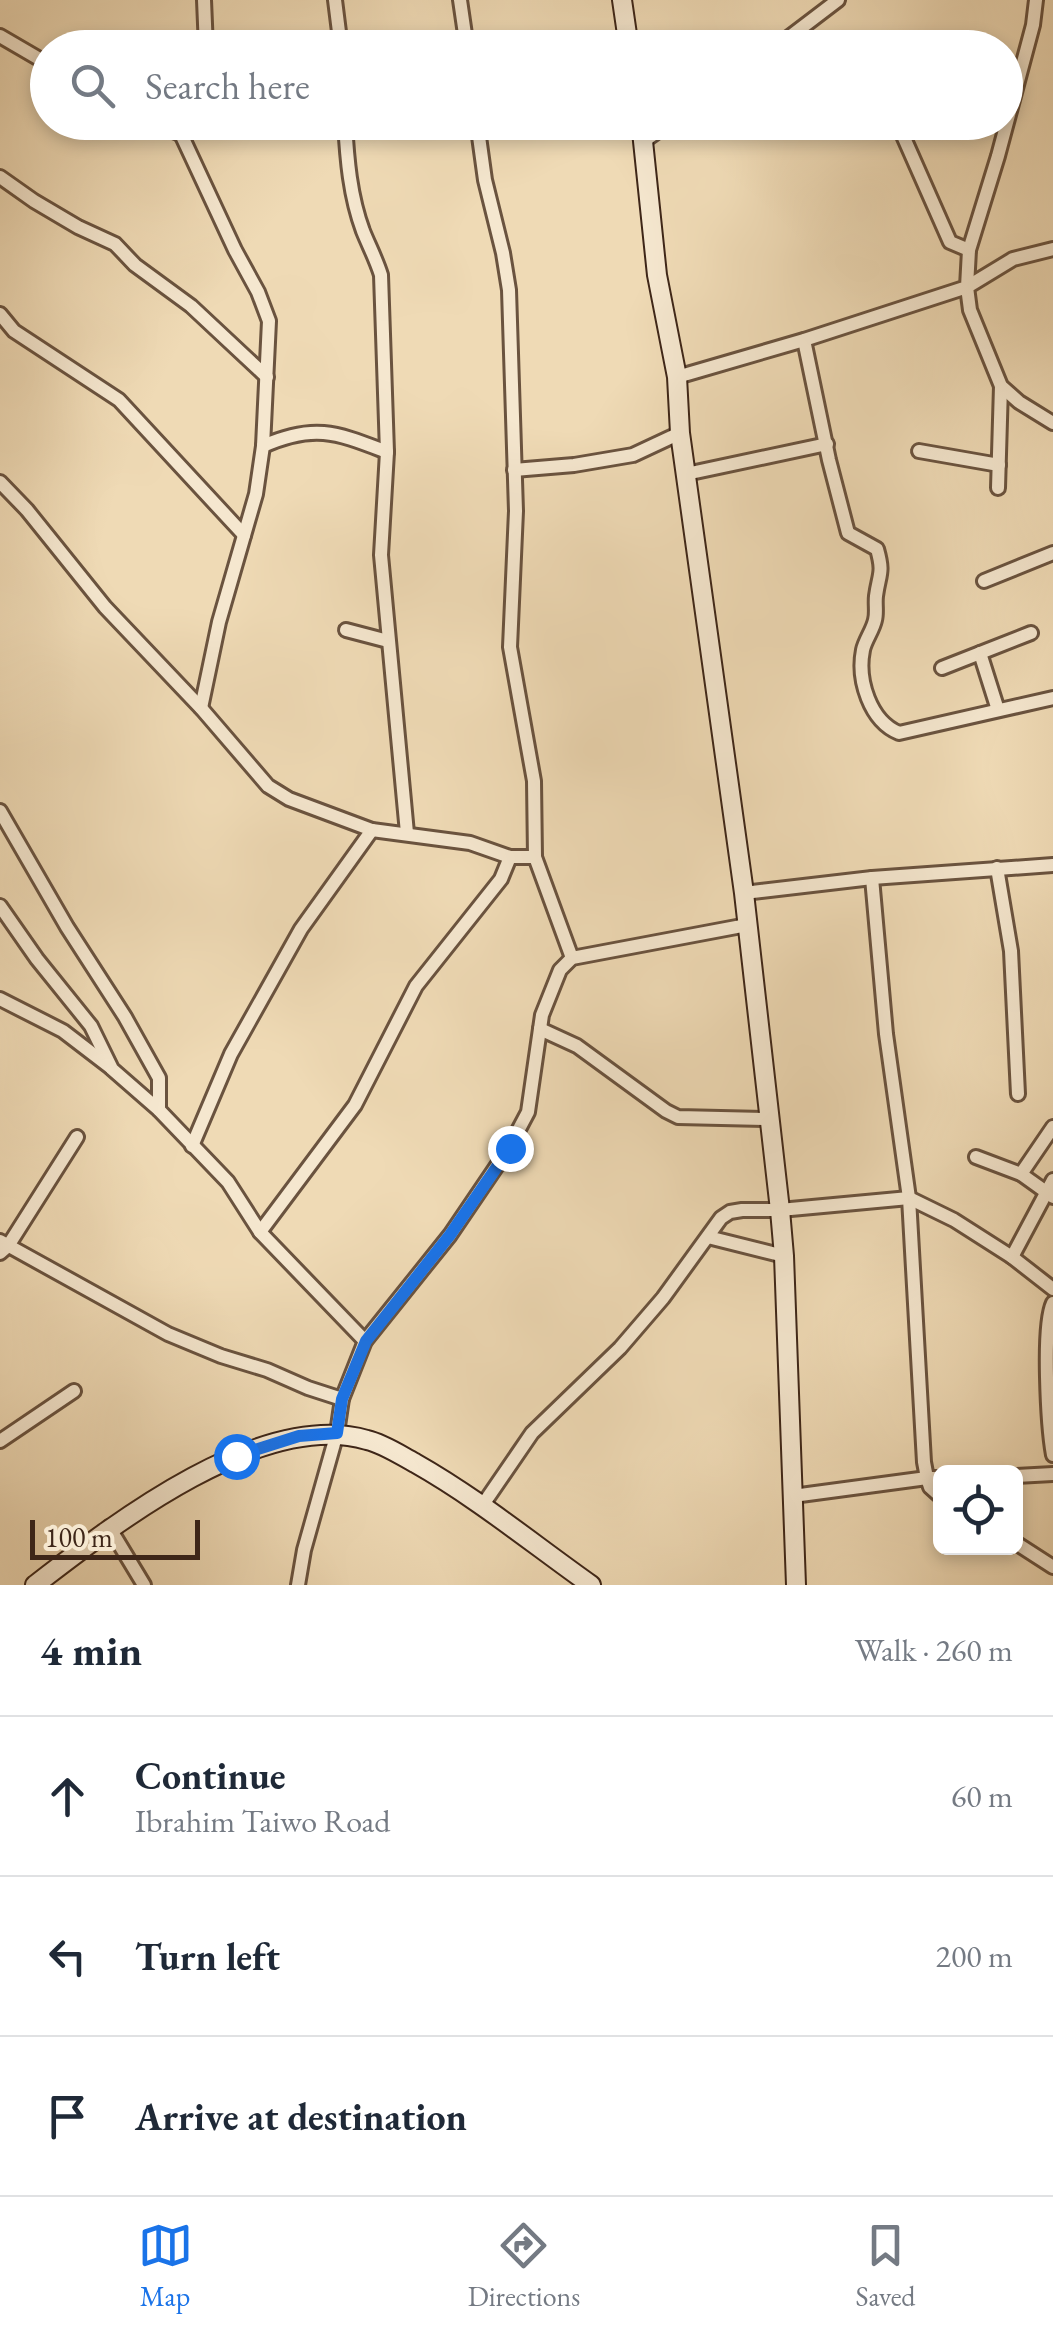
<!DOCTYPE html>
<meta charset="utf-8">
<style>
body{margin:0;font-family:"EB Garamond",serif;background:#f6f6f7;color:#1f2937}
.controls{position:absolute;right:30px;bottom:30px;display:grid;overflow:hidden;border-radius:15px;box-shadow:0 5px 15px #0003}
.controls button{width:90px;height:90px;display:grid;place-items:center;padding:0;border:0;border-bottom:2px solid #e0e1e3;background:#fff;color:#1f2937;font:50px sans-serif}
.scale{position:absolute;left:30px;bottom:25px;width:170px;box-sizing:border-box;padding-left:10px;border:5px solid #3e2618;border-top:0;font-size:28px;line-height:35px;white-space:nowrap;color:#3e2618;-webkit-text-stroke:8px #f5e7cf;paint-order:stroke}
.stop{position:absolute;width:30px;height:30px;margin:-22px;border:8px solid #1a73e8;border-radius:50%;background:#fff}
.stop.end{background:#1a73e8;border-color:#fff;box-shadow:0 2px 10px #0008}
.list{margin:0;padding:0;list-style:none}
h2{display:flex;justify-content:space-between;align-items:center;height:130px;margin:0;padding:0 40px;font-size:42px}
h2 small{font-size:32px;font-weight:400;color:#747a83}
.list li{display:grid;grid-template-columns:65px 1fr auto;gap:30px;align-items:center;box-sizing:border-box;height:160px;padding:0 40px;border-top:2px solid #e0e1e3}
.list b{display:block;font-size:38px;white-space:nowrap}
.list p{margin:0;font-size:32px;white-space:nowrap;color:#747a83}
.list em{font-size:32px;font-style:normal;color:#747a83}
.icon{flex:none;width:55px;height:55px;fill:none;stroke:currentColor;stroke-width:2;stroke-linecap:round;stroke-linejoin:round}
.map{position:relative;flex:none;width:1053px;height:1585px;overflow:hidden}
.search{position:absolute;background:#fff;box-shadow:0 5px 15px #0003;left:30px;right:30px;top:30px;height:110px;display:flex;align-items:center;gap:25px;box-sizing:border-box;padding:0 35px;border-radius:55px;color:#747a83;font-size:38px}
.sheet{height:610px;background:#fff}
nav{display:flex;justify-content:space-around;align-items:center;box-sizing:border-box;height:140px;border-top:2px solid #e0e1e3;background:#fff;font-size:28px;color:#747a83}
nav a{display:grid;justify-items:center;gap:5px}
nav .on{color:#1a73e8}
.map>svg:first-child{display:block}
</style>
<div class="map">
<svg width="1053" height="1585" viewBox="0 0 1053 1585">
<rect width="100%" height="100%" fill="#efdab5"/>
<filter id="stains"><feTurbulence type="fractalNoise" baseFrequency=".002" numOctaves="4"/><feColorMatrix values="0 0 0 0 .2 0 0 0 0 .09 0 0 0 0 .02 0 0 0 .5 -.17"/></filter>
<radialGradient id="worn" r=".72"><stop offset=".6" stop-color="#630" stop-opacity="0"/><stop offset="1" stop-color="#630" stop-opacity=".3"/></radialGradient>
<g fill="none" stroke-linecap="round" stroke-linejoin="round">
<g stroke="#6a533f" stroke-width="18">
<g id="street">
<path d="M204,0L206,48"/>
<path d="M335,0L341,48"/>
<path d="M460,0L467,48"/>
<path d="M0,36L48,64"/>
<path d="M775,48L838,0"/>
<path d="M150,122L181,134"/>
<path d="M186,122L181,134L235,250L258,292L269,321L263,446L256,494L219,622L201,708"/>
<path d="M345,122C347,159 350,196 363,231C369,246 376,259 381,275L387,452L381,555L407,833"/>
<path d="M477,122L485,180L503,253L509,290L516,511L510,647L534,781L535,857L572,958"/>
<path d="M897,122L950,242L969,250"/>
<path d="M644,141L671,122"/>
<path d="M0,177L34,201L78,227L115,244L135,265L191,306L267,377"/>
<path d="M1053,249L1013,259L967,287L970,310L1001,386L1019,402L1053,423"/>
<path d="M0,314L14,331L119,400L244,535"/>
<path d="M804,340L829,460L848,533L877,549C884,574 879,573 876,596C875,604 877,613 875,620C873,630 865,640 863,650C857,680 870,721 899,733L1053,698"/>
<path d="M677,377L804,340L967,287L969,250L998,156L1033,25L1036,0"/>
<path d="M263,446C315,423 337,433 387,452"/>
<path d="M919,451L999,465"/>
<path d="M514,470L574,465L633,455L680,433"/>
<path d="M686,474L827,444"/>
<path d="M0,482L27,510L105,607L201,708L268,786L289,799L372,830L470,843L510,857H535"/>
<path d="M998,488L1001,386"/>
<path d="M984,581L1053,553"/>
<path d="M346,630L388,641"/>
<path d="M980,653L998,710"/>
<path d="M942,668L1031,633"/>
<path d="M0,811L67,927L125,1017L159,1078V1110"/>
<path d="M997,868L1011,951L1018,1094"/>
<path d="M872,878L886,1034L909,1198L924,1462L927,1478H940"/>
<path d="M744,893L872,878L1053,865"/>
<path d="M0,906L37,959L91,1026L112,1069L159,1110L228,1182L260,1232L365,1341"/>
<path d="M0,999L63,1031L110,1067"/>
<path d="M540,1029L577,1046L666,1111L678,1117L769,1119"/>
<path d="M192,1146L231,1054L301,929L372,830"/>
<path d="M976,1157L1021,1174L1053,1197"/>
<path d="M1021,1174L1053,1127"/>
<path d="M260,1232L355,1105L416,986L501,879L510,857"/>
<path d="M708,1237L784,1256"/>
<path d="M0,1241L168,1334L221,1356L267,1370L308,1388L342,1399"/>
<path d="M0,1253L8,1246L77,1137"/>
<path d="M1012,1257L1053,1180"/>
<path d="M1053,1303C1042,1326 1048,1427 1053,1455"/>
<path d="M0,1441L74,1391"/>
<path d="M1016,1476L1053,1474"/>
<path d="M793,1496L927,1478L930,1487L940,1496"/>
<path d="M482,1506L532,1433L620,1348L663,1298L721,1218L730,1212L742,1210H780L909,1198L954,1220L1012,1257L1053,1289"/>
<path d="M109,1527L144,1585"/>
<path d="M1016,1543L1053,1567"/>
<path d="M298,1585L304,1550L337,1433L342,1399L365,1341L450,1235L509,1148L528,1112L542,1015L560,970L572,958L747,925"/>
</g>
</g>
<g stroke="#3e2618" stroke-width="22">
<g id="secondary">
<path d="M622,0L629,48"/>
<path d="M641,122L657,275L677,377L680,433L744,893L780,1210L784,1256L796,1585"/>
<path d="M35,1585C114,1524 262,1409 367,1440C384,1444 400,1455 415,1463C477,1498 533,1544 591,1585"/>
</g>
</g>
<use href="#street" stroke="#f5e7cf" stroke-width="12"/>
<use href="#secondary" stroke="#f5e7cf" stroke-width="18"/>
</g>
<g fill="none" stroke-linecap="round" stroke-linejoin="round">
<path stroke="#1a73e8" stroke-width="12" d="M236,1456L299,1436L337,1433L342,1399L366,1341L450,1235L510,1148"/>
</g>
<rect width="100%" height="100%" filter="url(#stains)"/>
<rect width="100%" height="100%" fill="url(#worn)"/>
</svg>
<div class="controls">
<button><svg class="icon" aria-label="locate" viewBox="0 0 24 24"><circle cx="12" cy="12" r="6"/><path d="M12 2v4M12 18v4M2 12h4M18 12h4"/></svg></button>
</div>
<div class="scale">100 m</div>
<div class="stop" style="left:236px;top:1456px"></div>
<div class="stop end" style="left:510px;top:1148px"></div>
<div class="search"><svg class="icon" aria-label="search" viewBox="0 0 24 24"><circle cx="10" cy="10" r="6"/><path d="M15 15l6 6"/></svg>Search here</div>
</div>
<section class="sheet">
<h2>4 min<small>Walk · 260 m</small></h2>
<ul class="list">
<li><svg class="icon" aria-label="ahead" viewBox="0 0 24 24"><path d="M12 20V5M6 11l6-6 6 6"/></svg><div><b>Continue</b><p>Ibrahim Taiwo Road</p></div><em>60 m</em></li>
<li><svg class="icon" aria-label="left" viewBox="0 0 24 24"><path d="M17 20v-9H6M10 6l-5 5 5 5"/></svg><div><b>Turn left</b></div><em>200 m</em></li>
<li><svg class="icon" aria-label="arrive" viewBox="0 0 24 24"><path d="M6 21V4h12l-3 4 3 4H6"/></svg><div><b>Arrive at destination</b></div></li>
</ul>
</section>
<nav>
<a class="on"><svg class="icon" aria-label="map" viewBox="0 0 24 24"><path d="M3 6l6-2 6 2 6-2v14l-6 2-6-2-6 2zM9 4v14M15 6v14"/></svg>Map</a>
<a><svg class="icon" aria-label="directions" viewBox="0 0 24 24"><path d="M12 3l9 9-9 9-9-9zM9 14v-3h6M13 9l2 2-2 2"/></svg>Directions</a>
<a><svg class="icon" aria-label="saved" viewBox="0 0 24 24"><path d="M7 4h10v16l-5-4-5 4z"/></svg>Saved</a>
</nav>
